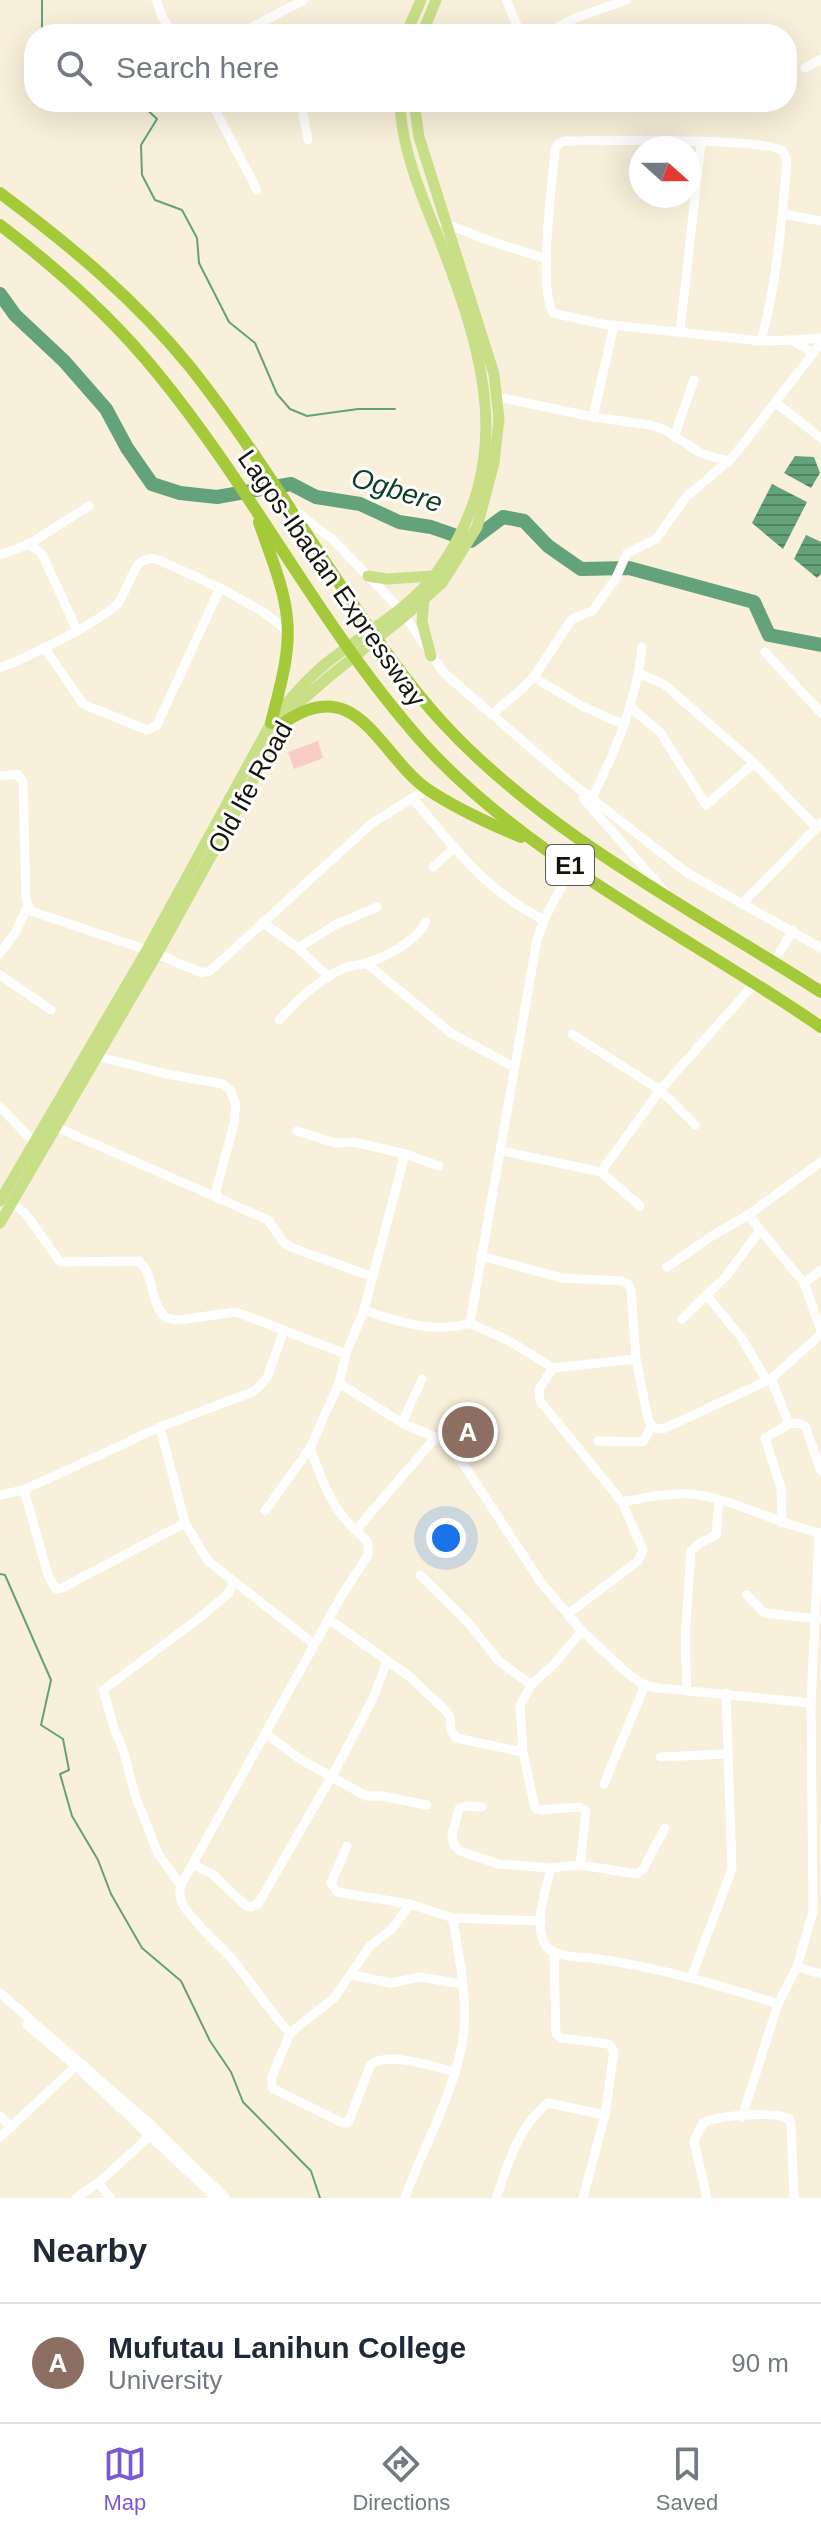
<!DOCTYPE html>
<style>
body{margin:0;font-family:Arial,sans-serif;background:#f6f6f7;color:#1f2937}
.compass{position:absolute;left:629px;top:136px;width:72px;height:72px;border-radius:50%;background:#fff;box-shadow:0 8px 32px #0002;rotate:111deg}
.you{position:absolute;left:446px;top:1538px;width:28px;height:28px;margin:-20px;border:6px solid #fff;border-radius:50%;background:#1a73e8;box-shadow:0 0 0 12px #1a73e833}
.badge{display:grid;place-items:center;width:52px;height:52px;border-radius:50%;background:#765ad4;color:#fff;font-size:26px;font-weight:700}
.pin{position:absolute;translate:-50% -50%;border:4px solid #fff;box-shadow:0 2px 8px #0006}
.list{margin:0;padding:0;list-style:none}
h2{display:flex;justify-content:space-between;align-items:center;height:104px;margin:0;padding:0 32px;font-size:34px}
h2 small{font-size:26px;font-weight:400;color:#747a83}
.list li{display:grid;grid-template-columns:52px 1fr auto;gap:24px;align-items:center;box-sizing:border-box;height:120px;padding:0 32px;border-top:2px solid #e0e1e3}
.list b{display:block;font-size:30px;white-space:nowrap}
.list p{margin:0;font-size:26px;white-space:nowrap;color:#747a83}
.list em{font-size:26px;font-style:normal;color:#747a83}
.icon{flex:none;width:44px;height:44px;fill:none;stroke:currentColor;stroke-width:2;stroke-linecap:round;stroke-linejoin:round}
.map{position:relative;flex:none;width:821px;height:2198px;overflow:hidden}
.search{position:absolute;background:#fff;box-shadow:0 8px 32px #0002;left:24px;right:24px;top:24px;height:88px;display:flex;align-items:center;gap:20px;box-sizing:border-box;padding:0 28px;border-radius:32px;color:#747a83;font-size:30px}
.sheet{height:224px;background:#fff}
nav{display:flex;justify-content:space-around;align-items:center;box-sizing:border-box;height:112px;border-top:2px solid #e0e1e3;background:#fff;font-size:22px;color:#747a83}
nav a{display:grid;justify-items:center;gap:4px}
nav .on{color:#765ad4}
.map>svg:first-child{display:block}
</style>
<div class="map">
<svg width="821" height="2198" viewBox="0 0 821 2198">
<defs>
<pattern id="water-rules" width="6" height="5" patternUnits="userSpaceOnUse" patternTransform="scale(2)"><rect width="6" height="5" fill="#63a27b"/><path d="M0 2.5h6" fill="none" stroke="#518363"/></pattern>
</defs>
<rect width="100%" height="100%" fill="#f8f0da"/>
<path fill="#f9ccc6" d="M318,741L323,758L294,769L288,752Z"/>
<g fill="url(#water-rules)">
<path d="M795,456L814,457L820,473L811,488L784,473Z"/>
<path d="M772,484L807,502L783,549L752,523Z"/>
<path d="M806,535L821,542V574L817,578L794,559Z"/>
</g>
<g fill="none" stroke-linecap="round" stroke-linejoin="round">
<g stroke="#63a27b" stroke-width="2">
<path d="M42,34V0"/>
<path d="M72,102L76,106L108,102"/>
<path d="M139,102L157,119L141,145L142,175L155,200L182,210L197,238L199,263L229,322L255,343L277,394L290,409L307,416L358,409H395"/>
<path d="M0,1574L5,1575L51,1680L41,1725L63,1739L69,1770L60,1774L72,1816L98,1860L111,1894L142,1948L181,1981L210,2041L231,2072L243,2102L311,2171L320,2198"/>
</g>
<path stroke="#63a27b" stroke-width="14" d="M0,294L15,315L64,361L106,409L127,448L152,484L180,493L217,497L291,484L316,497L360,504L399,522L431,527L471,541L503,517L524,521L548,546L581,569L629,568L754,602L769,635L821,645"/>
<g stroke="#fff" stroke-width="9">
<path d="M156,0L162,17L173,34"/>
<path d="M506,0L521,34"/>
<path d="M262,22L268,34"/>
<path d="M239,34L304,0"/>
<path d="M544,34L573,19L626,0"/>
<path d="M787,55H788"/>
<path d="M805,68L821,59"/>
<path d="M211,102L257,190"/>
<path d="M301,102L308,140"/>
<path d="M783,214L821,221"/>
<path d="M444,223L490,241L547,259"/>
<path d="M680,331L701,143"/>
<path d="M792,340L821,338"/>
<path d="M761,341C777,282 782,220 787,160L783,151C763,137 600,141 564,141L558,144L555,150C552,186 538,285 553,313L602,324L761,341L792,340L813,353"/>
<path d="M498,397L593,417L650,425L665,430L702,454L729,461"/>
<path d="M776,403L821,438"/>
<path d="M593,417L614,325"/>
<path d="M674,437L694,380"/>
<path d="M294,510L332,539L399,608"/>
<path d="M29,544L42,554L77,630"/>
<path d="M0,555L29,544L89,506"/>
<path d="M405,616L444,673L568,780L686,872L821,948"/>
<path d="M44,647L83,704L147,730L157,725L220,588"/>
<path d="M765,652L821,713"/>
<path d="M0,668C28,657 94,625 115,606C131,592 130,554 156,559C185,572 274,610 288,634"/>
<path d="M639,673L665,685L754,763L816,827"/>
<path d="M533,677L582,706L624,725"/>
<path d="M631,708L660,732L706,805L754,763"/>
<path d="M491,715L524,687L535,675L572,619L592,611L615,580L627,553L656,539L686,497L733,457L821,343"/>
<path d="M0,776L17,774L23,782L26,899L31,911L147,950"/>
<path d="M412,798C457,849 481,888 544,920"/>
<path d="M583,798L665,892"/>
<path d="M592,798C616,750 636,702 642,647"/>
<path d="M433,867L453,849"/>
<path d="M743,903L821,823"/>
<path d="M262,922L298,948L329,977"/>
<path d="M298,948L335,925L377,907"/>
<path d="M0,953L15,933L28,906"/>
<path d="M157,954L202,973L210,971L371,824L427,789"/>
<path d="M774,962L793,930"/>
<path d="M366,963L451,1033L514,1067"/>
<path d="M0,975L51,1010"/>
<path d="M279,1020C297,1000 317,981 342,969C349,965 358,966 366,963C387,957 416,941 426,922"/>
<path d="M572,1034L660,1090L695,1125"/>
<path d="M96,1056L167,1074L223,1084L230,1090L236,1104L234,1124L216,1190L218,1198L268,1220L284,1243L293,1248L373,1277"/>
<path d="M0,1107L35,1143"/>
<path d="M56,1127L218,1198"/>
<path d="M297,1131L335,1143L354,1142L405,1154L439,1166"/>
<path d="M502,1151L601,1172L640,1206"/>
<path d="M601,1172L660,1090L754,984"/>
<path d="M11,1202L25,1213L60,1262L139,1261C156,1277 149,1303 166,1318L178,1320L236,1312L346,1354"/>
<path d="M748,1215L804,1283L821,1330"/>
<path d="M481,1256L562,1278L622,1281L628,1284L631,1290L636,1359L648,1419C652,1427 654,1429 663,1429L771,1379L821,1334"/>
<path d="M667,1267L712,1236L748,1215L821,1162"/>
<path d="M804,1283L821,1270"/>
<path d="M707,1296L741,1337L767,1381"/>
<path d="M364,1310C398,1322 433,1334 470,1323L511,1342L553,1368L636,1359"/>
<path d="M682,1319L728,1274L760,1230"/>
<path d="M470,1323L537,940L544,920L572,867"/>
<path d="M553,1368L539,1389L540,1401L622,1502L643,1550L638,1561L568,1614"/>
<path d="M771,1379L789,1424L765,1438L781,1488L782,1523"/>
<path d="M339,1383L402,1423L444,1441L464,1465L542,1584L582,1631L628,1674L645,1685L658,1688L811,1703"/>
<path d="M402,1423L422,1379"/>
<path d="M789,1424L799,1423L805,1426L821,1471"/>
<path d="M160,1427L185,1523L208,1561L314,1644"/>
<path d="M598,1441L643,1442L652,1426"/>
<path d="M24,1490L48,1575L56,1589L62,1588L185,1523"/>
<path d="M0,1495L24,1490L160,1427L255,1391L267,1378L284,1330"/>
<path d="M622,1502C644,1498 667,1493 690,1494C730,1497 779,1525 821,1533"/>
<path d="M265,1511L310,1448L339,1383L346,1354L364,1310L405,1154"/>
<path d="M356,1530L435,1438"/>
<path d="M420,1575L466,1620L498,1660L531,1685"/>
<path d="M747,1595L764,1613L817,1619"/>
<path d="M330,1620L410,1677L445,1710L450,1717L451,1731L456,1738L523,1752"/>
<path d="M687,1691L685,1639L691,1551L698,1544L716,1535L719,1500"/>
<path d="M266,1734L300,1759L366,1796H382L427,1805"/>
<path d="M660,1757L727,1754"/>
<path d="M604,1784L645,1685"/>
<path d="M482,1807L465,1806L459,1809L452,1835L453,1844L460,1851L498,1864L551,1868L580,1865L637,1874L643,1869L665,1828"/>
<path d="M347,1846L331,1883L337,1892L410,1904L453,1918L541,1921"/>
<path d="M194,1865L211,1873L245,1905L251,1907L258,1904L337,1767L374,1696L387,1661"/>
<path d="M580,1865L586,1811L579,1807L541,1810L535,1808L523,1752L520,1706L531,1685L553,1665L582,1631"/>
<path d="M551,1868C546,1890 532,1925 546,1946C556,1959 584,1956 599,1959C660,1968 720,1985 778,2004"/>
<path d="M181,1885L158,1854L135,1795L123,1749L115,1731L103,1690L198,1619L229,1593L233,1582"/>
<path d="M410,1904L392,1929L370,1946L334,1998L290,2033L272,2076V2088L343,2123H348L371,2064C390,2052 433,2066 454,2072"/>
<path d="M554,1953L556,2034L561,2038L609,2044L614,2051L605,2115L583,2198"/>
<path d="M797,1967L821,1974"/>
<path d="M352,1975L391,1983L420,1977L462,1984"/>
<path d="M691,1978L732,1869L726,1693"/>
<path d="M0,1993L150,2124L226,2198"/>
<path d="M27,2025L71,2062"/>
<path d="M290,2033C268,2010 252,1983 232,1959C216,1941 194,1924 182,1903C179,1897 179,1892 181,1885L342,1595L368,1555V1543C361,1534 352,1528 345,1519C328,1499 319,1472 310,1448"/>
<path d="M82,2072L216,2198"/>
<path d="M0,2116L12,2127"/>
<path d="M742,2117L778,2004L797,1967L813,1911L811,1703L819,1533"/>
<path d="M0,2137L76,2066"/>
<path d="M98,2183L111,2198"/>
<path d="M76,2198L98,2183L152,2134"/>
<path d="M405,2198C423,2147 460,2082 464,2029C467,1992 458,1954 453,1918"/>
<path d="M496,2198C509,2163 518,2126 548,2103L605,2115"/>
<path d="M707,2198L694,2141L703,2123C719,2115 773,2111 789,2119L791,2124L794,2198"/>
</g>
<g stroke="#c8df88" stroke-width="11">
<path d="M406,34L421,0"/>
<path d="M422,34L436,0"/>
<path d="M368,576L387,579L433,576"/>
<path d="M424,599L422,622L431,656"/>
<path d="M0,1201L147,950L271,723C287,702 304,682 324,665C360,635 409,610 437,572C518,459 484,354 438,236C421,195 401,147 400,102"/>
<path d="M0,1223L157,954L285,722L301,701L330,676L405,616L442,583L477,527L494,463L499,419L494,374L419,137L414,102"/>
</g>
<g stroke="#a4c939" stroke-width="12">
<path d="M0,193C70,245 136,300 191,368C247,439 295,517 345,592C375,637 406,683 443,723C545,834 695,911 821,992"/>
<path d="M0,225C58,269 112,317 158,374C254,491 322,630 423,743C529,860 691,937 821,1027"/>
<path d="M259,522C269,552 284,586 287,618C291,653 279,690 271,723"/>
<path d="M285,722C358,672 379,755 427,789C455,808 490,824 521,837"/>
</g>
</g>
<g text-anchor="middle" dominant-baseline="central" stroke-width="6" stroke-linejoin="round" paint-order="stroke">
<rect fill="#fff" stroke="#5d5a55" stroke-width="2" x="546" y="845" width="48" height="40" rx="6"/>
<g font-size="24" font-weight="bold" fill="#17140c">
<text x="570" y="865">E1</text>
</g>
<g font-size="26" fill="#17140c" stroke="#fff">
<text transform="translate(332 578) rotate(55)">Lagos-Ibadan Expressway</text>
<text transform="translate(250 787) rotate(-61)">Old Ife Road</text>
</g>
<g font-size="28" font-style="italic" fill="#0b3e24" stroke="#fff">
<text transform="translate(397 490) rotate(17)">Ogbere</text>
</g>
</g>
</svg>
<svg class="compass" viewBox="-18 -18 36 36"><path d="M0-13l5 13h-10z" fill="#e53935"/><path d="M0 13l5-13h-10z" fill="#747a83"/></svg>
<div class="you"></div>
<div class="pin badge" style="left:468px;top:1432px;background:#8d6e63">A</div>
<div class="search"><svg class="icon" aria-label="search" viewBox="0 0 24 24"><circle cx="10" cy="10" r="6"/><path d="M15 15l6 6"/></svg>Search here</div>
</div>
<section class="sheet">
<h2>Nearby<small></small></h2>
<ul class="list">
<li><span class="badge" style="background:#8d6e63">A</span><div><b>Mufutau Lanihun College</b><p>University</p></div><em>90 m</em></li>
</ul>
</section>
<nav>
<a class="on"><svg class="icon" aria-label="map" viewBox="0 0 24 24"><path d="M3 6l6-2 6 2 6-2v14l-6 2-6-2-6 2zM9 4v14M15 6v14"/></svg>Map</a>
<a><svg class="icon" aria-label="directions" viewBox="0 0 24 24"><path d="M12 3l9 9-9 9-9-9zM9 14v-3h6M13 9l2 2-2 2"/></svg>Directions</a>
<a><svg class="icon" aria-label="saved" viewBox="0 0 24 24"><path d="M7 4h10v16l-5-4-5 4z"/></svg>Saved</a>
</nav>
